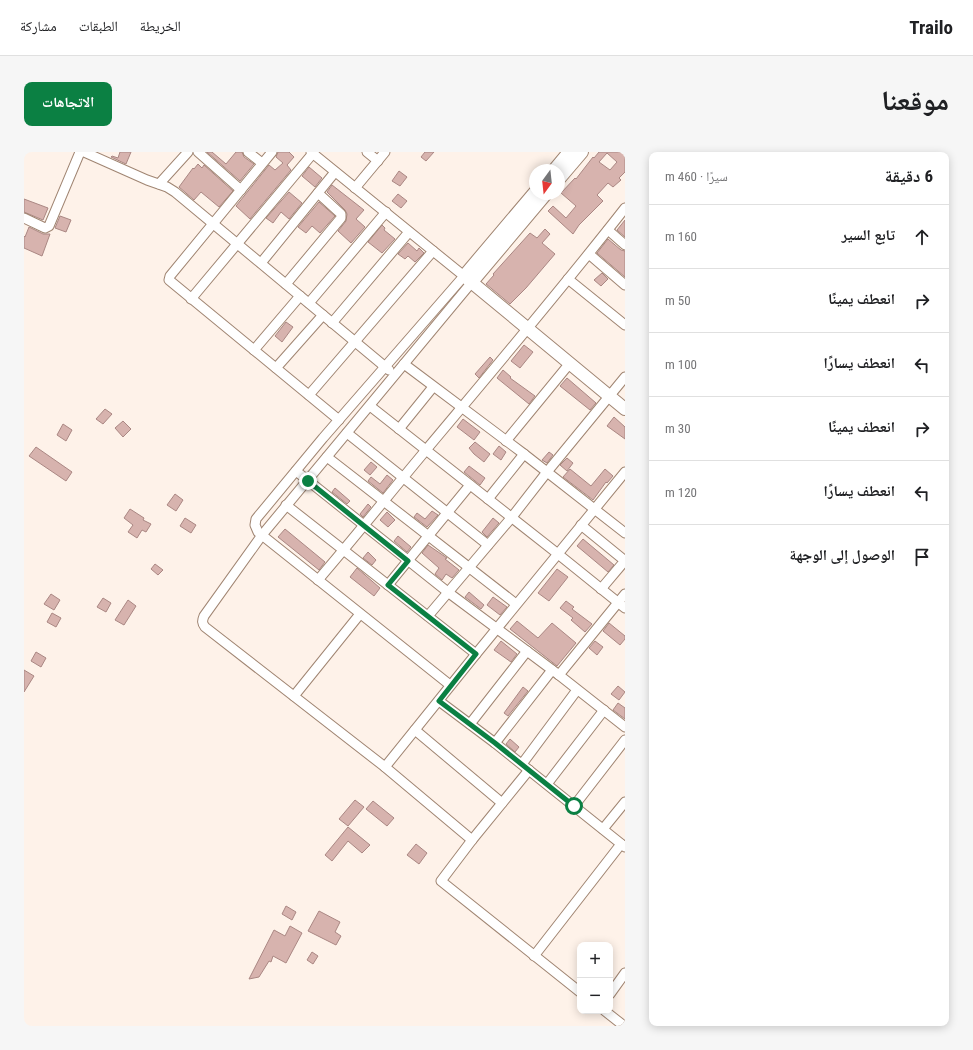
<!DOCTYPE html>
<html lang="ar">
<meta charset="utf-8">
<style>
body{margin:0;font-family:"Roboto Condensed","Noto Naskh Arabic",sans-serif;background:#f6f6f6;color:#202124;direction:rtl}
.controls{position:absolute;right:12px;bottom:12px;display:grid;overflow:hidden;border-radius:8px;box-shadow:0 2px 10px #0003}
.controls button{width:36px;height:36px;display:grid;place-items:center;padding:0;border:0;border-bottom:1px solid #e0e0e0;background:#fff;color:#202124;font:20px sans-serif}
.compass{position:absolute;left:505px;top:12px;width:36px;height:36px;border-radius:50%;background:#fff;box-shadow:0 2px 10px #0003;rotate:195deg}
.stop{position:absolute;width:12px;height:12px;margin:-9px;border:3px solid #0b8043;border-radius:50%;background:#fff}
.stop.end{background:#0b8043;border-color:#fff;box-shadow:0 1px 4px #0008}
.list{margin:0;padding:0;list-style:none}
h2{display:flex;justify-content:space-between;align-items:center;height:52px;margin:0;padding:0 16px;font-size:17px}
h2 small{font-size:13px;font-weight:400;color:#757577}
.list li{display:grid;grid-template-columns:26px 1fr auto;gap:12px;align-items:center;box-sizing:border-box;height:64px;padding:0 16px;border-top:1px solid #e0e0e0}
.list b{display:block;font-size:15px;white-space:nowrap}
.list em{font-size:13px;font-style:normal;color:#757577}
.icon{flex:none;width:22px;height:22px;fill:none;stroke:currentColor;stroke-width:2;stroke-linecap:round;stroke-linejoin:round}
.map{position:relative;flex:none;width:601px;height:874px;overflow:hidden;direction:ltr;border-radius:8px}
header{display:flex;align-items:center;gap:24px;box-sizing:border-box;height:56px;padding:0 20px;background:#fff;border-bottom:1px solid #e0e0e0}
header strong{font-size:19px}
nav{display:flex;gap:22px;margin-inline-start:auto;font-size:14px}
.intro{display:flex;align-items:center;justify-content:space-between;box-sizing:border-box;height:96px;padding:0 24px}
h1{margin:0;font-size:28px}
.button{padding:10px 18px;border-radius:8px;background:#0b8043;color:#fff;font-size:14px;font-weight:700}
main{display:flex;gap:24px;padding:0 24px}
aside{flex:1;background:#fff;border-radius:8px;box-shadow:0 2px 10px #0003}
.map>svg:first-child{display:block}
</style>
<header>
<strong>Trailo</strong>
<nav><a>الخريطة</a><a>الطبقات</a><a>مشاركة</a></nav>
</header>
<div class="intro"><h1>موقعنا</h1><a class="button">الاتجاهات</a></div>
<main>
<aside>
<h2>6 دقيقة<small>سيرًا · 460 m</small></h2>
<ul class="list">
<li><svg class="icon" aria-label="ahead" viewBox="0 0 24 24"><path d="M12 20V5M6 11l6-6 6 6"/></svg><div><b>تابع السير</b></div><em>160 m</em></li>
<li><svg class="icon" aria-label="right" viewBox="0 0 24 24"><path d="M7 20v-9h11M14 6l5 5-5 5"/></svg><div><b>انعطف يمينًا</b></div><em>50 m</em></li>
<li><svg class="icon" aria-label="left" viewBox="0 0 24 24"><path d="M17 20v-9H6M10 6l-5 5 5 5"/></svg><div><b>انعطف يسارًا</b></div><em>100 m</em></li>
<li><svg class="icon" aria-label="right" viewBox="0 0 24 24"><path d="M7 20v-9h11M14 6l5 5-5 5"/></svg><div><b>انعطف يمينًا</b></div><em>30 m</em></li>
<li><svg class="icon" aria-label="left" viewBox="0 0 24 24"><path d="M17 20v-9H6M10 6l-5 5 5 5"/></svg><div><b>انعطف يسارًا</b></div><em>120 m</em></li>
<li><svg class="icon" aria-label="arrive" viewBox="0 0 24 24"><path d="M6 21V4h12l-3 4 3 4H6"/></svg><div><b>الوصول إلى الوجهة</b></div></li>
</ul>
</aside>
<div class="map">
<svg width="601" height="874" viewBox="0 0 601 874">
<rect width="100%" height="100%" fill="#fef2e9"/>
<g fill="#d7b3ae" stroke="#aa8783" fill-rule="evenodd">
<path d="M96,0H107L102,12L87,5L88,4L94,6Z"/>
<path d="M183,0H188L202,12L212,0H218L220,5L230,12L216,29Z"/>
<path d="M254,0H265L270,5L263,13L267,18L226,67L212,54L245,13L251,18L259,11L252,5Z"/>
<path d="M401,0H410L402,9L397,5Z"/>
<path d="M575,0H601V20L595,26L597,28L589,35L584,31L573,43L579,49L555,73L549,82L524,59L529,54L542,66L552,54L537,41L551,26L552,27L569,5L570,6ZM583,1L593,10L586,18L575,10Z"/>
<path d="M174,12L178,16L180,13L209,39L195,55L177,40L170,48L155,35L169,16L170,17Z"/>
<path d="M285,15L298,26L291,35L278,24Z"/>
<path d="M375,19L383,25L376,34L368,29Z"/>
<path d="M308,33L340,58L332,67L341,75L327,91L314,79L322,69L323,62L321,58L303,40Z"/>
<path d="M265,40L278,51L265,67L257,60L249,71L242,66Z"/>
<path d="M374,42L383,49L377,56L368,49Z"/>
<path d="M0,47L24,56L19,68L0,60Z"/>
<path d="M295,50L311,64L296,81L288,74L282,81L274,75Z"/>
<path d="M36,64L47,68L42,80L31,76Z"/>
<path d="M601,68V85L593,78Z"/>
<path d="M358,73L361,76L360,78L371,87L358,101L344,90Z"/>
<path d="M5,75L19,82H26L18,104L0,96V84L1,85Z"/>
<path d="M521,77L526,82L518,91L531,102L502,136L486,152L462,132L470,123L469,122L506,81L513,86Z"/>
<path d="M584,87L597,98L601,99V125L573,101Z"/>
<path d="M384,91L393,99L395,96L400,101L391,110L384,104L381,107L374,102Z"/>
<path d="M578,121L584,127L577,134L570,128Z"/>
<path d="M262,170L269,175L258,190L251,184Z"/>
<path d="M500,193L509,200L496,216L487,209Z"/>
<path d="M466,205L469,208L455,226L451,222Z"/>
<path d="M479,218L487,225L486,226L511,244L505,252L473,226Z"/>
<path d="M543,226L572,251L566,258L536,234Z"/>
<path d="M81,257L88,262L79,272L72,267Z"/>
<path d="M590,265L601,275V287L583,274Z"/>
<path d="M439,267L456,280L450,288L433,275Z"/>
<path d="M99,269L107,277L99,285L91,276Z"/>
<path d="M39,272L48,278L42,289L33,283Z"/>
<path d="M451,290L466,302L460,310L450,302L445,296Z"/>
<path d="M475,294L482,300L477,308L469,302Z"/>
<path d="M12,295L48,320L42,329L5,304Z"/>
<path d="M525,300L529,303L523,311L518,308Z"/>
<path d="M543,306L549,311L543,319L536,313Z"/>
<path d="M347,310L353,315L346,323L340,318Z"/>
<path d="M445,314L461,326L456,333L440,320Z"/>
<path d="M546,317L567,334L581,317L589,324L583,331L582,330L569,348L539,325Z"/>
<path d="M363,323L369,328L359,341L344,329L347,325L356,332Z"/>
<path d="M311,336L326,349L323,352L308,340Z"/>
<path d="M151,342L159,348L152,359L143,353Z"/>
<path d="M344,352L347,355L339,365L336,362Z"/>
<path d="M106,357L120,366L119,368L127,372L122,380L118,378L113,386L104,380L109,373L100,366Z"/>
<path d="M408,359L414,363L403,375L390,365L393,361L401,367Z"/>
<path d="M363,360L371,368L364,375L356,368Z"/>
<path d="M161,366L172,373L167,381L156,374Z"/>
<path d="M469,366L475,371L463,385L458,380Z"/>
<path d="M261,377L301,410L295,418L254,385Z"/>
<path d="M374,384L387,395L383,400L370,389Z"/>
<path d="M559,387L590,413L584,420L553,394Z"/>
<path d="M404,393L423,406L421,407L435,418L428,426L422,422L418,428L411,422L415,416L398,401Z"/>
<path d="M344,400L352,408L348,413L339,406Z"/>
<path d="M131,412L139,418L134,423L127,417Z"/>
<path d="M333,416L356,436L350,444L326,425Z"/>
<path d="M533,417L544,425L525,449L514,441Z"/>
<path d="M445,440L460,453L457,457L441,445Z"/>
<path d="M27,442L36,448L30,458L20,452Z"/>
<path d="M469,445L483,455L476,463L463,453Z"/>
<path d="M79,446L87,451L82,460L73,455Z"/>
<path d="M104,448L112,454L100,473L91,468Z"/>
<path d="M542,449L550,455L548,457L568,472L561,480L547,468L549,466L536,456Z"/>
<path d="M28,461L37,466L32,475L23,470Z"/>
<path d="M493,469L514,486L528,471L552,491L533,514L486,477Z"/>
<path d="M585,471L601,484V487L596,493L579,479Z"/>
<path d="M477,489L493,502L487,510L470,498Z"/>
<path d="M571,489L579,495L573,503L565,496Z"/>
<path d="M12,500L22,506L17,515L7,509Z"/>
<path d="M0,518L10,524L0,540Z"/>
<path d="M594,534L601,540L595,548L587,542Z"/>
<path d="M499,535L504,539L484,564L480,561Z"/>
<path d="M594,551L601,556V567L589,558Z"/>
<path d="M486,587L495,595L491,600L482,592Z"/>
<path d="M331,648L340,655L324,674L315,667Z"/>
<path d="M349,649L370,666L363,674L342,657Z"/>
<path d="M324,675L346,693L338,701L324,689L308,709L301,703Z"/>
<path d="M392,692L403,701L395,712L383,703Z"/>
<path d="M262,754L272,760L268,768L258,762Z"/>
<path d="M295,759L316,770L311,780L317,784L312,793L284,779Z"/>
<path d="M266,774L278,781L262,811L249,804L247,810L245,809L235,825L225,827L250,778L261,784Z"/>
<path d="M288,800L294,804L289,812L283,808Z"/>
</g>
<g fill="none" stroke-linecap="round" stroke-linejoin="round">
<g stroke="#a08572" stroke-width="11">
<g id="street">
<path d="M60,0L123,28L143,35L151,40L365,218"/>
<path d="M174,0L217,38"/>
<path d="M224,0L238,11"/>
<path d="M248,0L146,124L145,128L315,268"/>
<path d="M287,0L440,124L299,286L232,367L231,373L234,380L426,533"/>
<path d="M343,0L354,9"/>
<path d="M135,32L164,0"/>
<path d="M331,36L361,0"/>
<path d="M0,66L21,76L25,74L56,0"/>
<path d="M584,78L601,93"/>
<path d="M565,102L601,133"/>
<path d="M237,111L311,20"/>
<path d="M544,127L601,173"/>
<path d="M448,130L238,383L180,464C178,469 178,471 181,475L361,615L448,688"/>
<path d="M262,132L317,66V62L294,41"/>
<path d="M167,147L290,0"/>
<path d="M285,151L362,60"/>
<path d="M308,171L385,80"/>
<path d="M230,198L276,144"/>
<path d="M380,212L500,302L601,381"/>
<path d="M252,216L299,163"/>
<path d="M285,243L409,99"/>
<path d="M346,254L534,402L601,456"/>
<path d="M375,277L409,235"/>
<path d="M323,281L464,393"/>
<path d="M482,289L546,211"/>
<path d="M303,305L492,452"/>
<path d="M272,319L425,441L535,523L601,575"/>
<path d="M464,347L500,302"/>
<path d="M262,353L452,502"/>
<path d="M557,373L600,408L599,411L577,437"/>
<path d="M294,428C331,385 366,341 402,298C469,218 537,138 601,56"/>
<path d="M364,433L446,333"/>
<path d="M404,464L488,365L523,320L601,225"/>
<path d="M535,523L601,442"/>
<path d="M270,544L336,462"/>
<path d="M415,549L471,591L601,695"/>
<path d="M446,572L503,499"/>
<path d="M391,578L478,651"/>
<path d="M471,591L528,518"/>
<path d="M498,612L553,538"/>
<path d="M361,615L452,502L601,320"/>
<path d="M505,618L448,688L417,729L556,840"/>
<path d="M523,632L580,558"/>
<path d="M550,654L601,588"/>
<path d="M579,677L601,650"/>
<path d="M510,804L597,692"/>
<path d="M586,842L601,821"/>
<path d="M581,859L600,874"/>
</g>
</g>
<g stroke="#a08572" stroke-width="14">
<g id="secondary">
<path d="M530,18L545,0"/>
<path d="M535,27L558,0"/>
<path d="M511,40L440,124L601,257"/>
<path d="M448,130L522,42"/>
</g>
</g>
<use href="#street" stroke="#fff" stroke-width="9"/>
<use href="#secondary" stroke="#fff" stroke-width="12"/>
</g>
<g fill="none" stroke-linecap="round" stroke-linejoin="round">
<path stroke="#0b8043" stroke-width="5" d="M284,329L384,409L364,433L452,502L415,549L471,591L550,654"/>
</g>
</svg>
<div class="controls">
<button>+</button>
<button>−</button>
</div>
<svg class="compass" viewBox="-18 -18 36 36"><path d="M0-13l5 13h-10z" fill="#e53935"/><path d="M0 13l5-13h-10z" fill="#757577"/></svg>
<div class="stop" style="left:550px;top:654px"></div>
<div class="stop end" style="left:284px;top:329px"></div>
</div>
</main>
